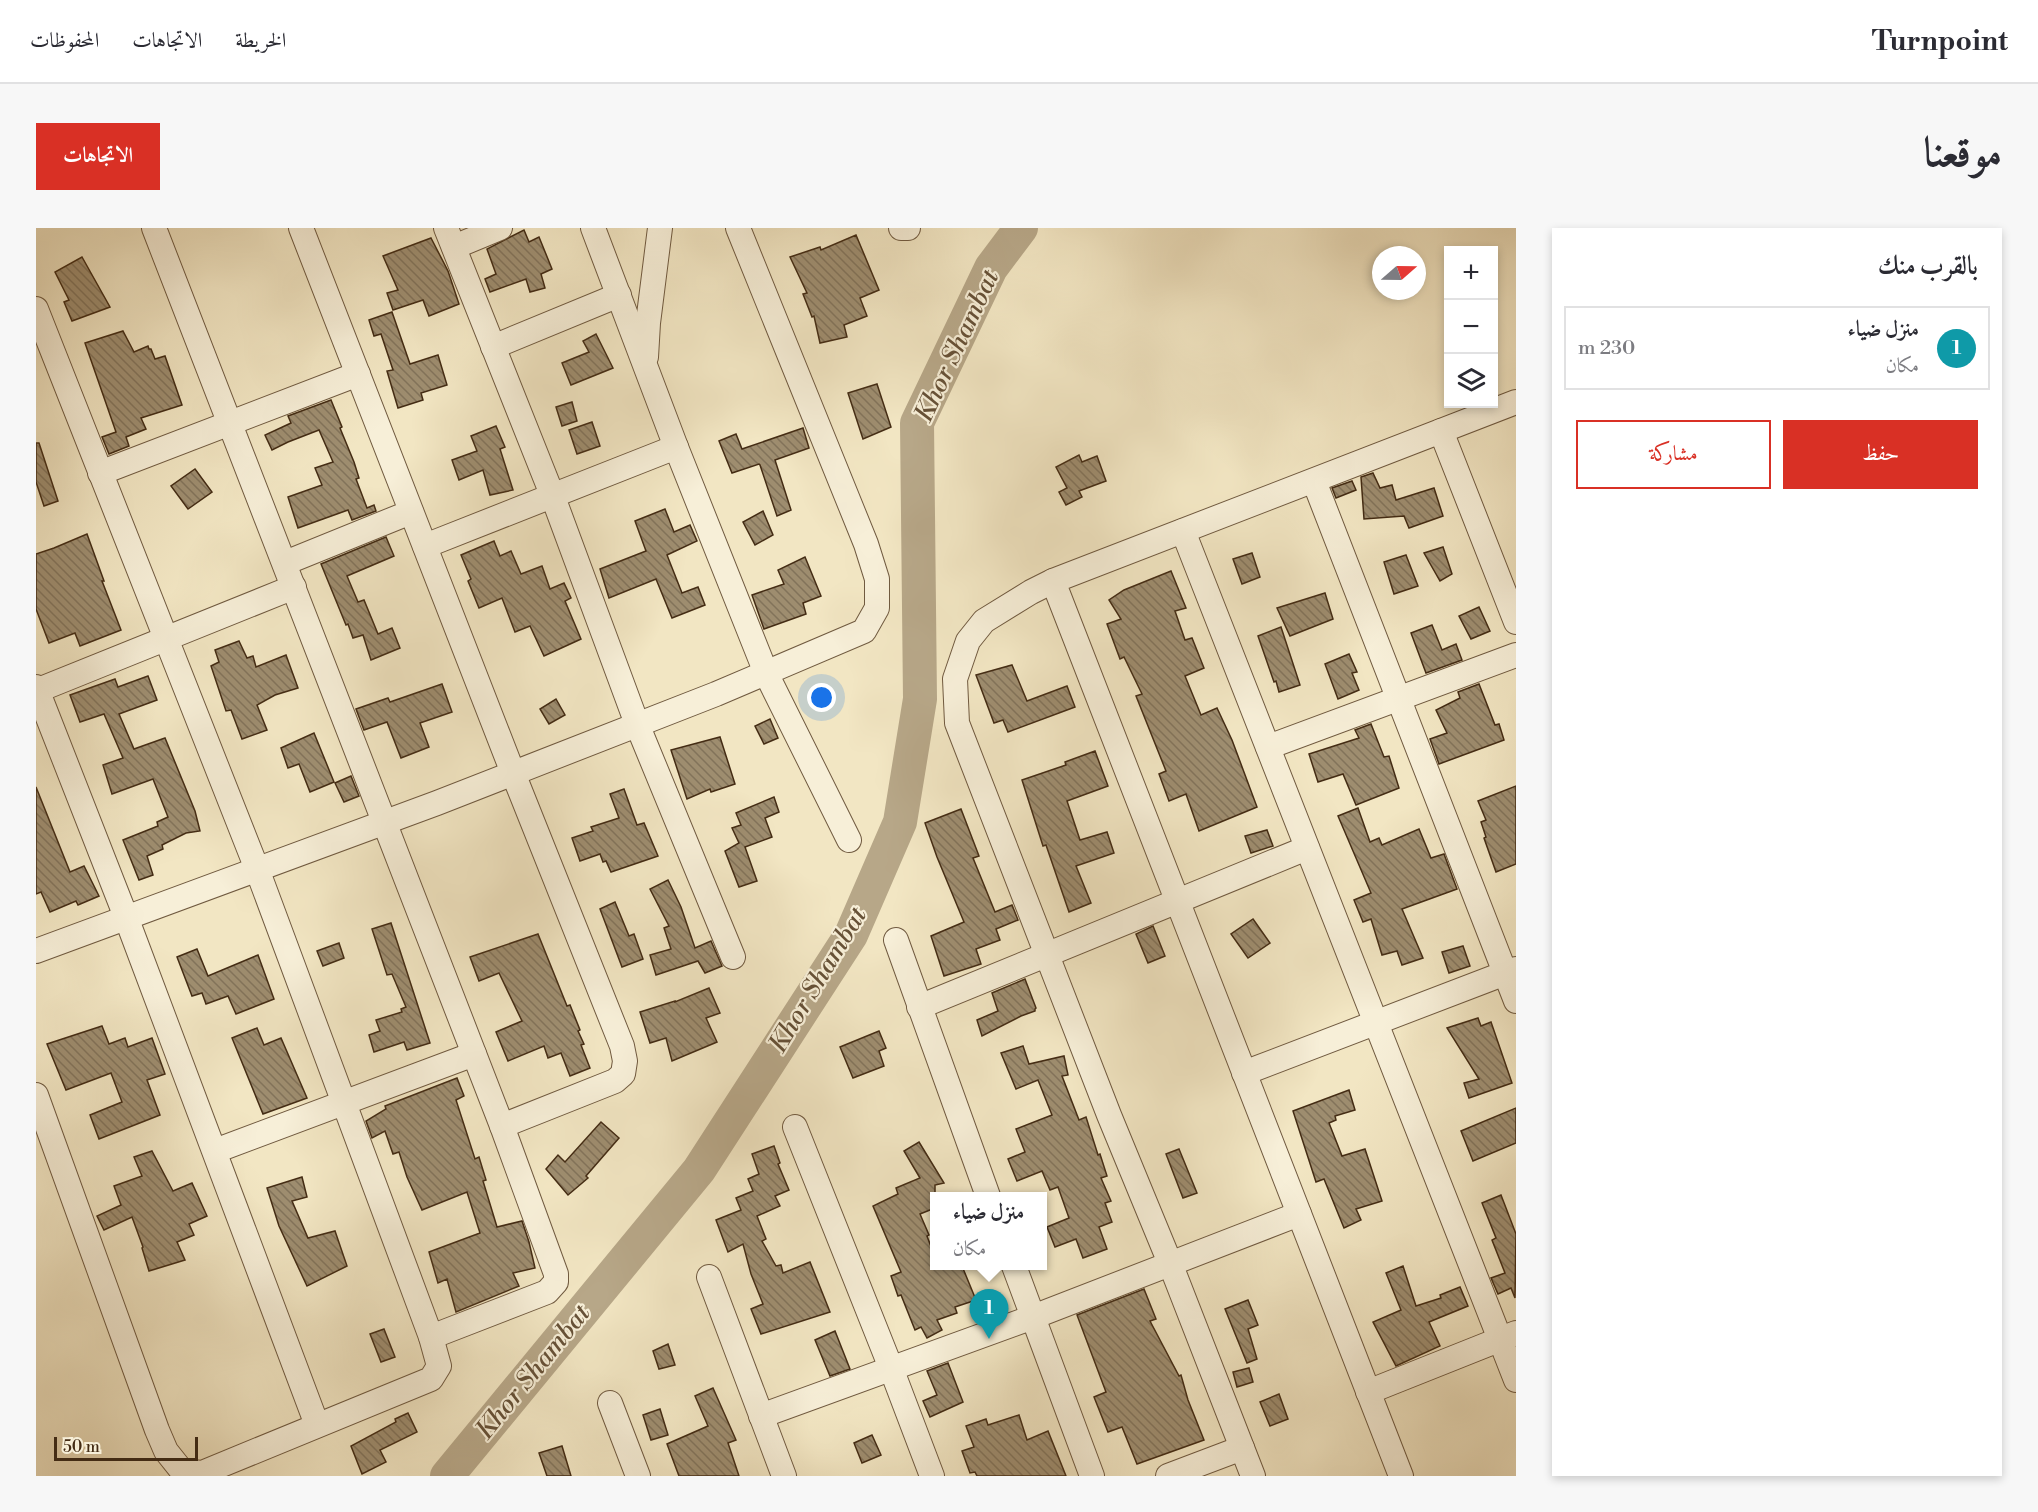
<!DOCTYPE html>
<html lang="ar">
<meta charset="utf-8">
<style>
body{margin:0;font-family:"Libre Bodoni",Amiri,serif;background:#f7f7f7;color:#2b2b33;direction:rtl}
.controls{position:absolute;right:18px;top:18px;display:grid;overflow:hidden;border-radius:0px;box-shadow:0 3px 9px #0003}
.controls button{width:54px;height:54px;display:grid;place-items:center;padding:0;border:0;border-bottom:2px solid #e1e1e2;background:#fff;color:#2b2b33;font:30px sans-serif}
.compass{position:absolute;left:1336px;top:18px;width:54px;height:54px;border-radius:50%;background:#fff;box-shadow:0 3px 9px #0003;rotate:70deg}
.scale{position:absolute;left:18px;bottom:15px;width:144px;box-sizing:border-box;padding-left:6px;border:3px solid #442c14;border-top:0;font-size:16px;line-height:21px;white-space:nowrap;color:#442c14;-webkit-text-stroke:4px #f7efd8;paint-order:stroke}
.you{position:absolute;left:786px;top:470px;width:21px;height:21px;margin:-15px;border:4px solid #fff;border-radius:50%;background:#1a73e8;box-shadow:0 0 0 9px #1a73e833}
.badge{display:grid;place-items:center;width:39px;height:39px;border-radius:50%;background:#d93025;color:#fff;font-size:20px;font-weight:700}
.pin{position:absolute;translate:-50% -50px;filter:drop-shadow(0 2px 3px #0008)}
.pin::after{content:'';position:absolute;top:32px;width:21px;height:18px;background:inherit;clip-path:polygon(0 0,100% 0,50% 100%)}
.popup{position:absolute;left:894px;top:964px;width:117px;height:78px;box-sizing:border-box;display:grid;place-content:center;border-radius:0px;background:#fff;filter:drop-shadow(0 2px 4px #0005);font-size:20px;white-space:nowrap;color:#7c7c81}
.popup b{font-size:22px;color:#2b2b33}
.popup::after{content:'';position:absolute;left:50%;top:100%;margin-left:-12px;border:12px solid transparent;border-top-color:#fff}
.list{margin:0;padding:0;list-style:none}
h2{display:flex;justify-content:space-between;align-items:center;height:78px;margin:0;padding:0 24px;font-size:26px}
h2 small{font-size:20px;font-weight:400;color:#7c7c81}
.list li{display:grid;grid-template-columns:39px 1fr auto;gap:18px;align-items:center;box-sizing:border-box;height:84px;margin:0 12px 12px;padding:0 12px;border:2px solid #e1e1e2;border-radius:0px}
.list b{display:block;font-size:22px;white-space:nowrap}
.list p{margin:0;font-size:20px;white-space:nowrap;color:#7c7c81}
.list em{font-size:20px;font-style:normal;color:#7c7c81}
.actions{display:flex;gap:12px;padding:18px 24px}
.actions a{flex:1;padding:14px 0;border:2px solid #d93025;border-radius:0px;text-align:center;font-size:21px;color:#d93025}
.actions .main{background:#d93025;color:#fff}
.icon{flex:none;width:33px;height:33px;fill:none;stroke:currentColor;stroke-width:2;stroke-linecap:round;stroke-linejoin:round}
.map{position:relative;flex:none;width:1480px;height:1248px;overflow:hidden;direction:ltr;border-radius:0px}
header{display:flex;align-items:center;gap:36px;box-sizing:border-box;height:84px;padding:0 30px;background:#fff;border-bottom:2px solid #e1e1e2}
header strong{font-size:28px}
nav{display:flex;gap:33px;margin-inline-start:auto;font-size:21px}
.intro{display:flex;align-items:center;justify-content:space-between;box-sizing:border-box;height:144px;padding:0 36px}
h1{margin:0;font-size:42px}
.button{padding:15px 27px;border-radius:0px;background:#d93025;color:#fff;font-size:21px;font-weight:700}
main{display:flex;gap:36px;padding:0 36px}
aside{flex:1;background:#fff;border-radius:0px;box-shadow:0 3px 9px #0003}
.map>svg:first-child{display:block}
</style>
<header>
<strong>Turnpoint</strong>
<nav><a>الخريطة</a><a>الاتجاهات</a><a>المحفوظات</a></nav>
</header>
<div class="intro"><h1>موقعنا</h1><a class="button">الاتجاهات</a></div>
<main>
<aside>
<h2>بالقرب منك<small></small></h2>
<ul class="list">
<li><span class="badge" style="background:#0f9aa8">1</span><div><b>منزل ضياء</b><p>مكان</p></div><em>230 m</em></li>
</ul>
<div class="actions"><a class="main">حفظ</a><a>مشاركة</a></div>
</aside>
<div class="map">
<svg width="1480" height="1248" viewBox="0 0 1480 1248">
<defs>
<pattern id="building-back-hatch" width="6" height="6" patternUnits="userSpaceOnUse" patternTransform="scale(1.5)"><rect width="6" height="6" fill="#9e8d6f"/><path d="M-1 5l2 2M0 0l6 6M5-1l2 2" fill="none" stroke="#82735a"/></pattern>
</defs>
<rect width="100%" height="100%" fill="#f2e6c3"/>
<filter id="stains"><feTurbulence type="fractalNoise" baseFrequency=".00333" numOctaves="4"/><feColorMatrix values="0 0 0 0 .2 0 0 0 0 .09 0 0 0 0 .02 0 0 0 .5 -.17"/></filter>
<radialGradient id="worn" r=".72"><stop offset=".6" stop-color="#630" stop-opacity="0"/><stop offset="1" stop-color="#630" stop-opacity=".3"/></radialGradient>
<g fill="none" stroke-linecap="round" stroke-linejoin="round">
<path stroke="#b7a788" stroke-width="34" d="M411,1248L663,942L815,707L864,594L884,471L881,195L955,40L985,0"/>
</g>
<g fill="url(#building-back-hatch)" stroke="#442c14" stroke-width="1.5">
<path d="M488,2L493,14L503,9L516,41L505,46L509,60L494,64L490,51L454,64L449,51L460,46L451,21Z"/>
<path d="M820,7L843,62L824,70L831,88L808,97L811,109L784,115L778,88L776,89L767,66L771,65L754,29L784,19L785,22Z"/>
<path d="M395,10L412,43L423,76L393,88L387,72L357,82L351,65L362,62L347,28Z"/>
<path d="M46,29L74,79L36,93L28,74L33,72L19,44Z"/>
<path d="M356,84L374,136L402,127L411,157L385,165L387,172L362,180L351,143L357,142L345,106L338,108L333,92Z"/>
<path d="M87,103L98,124L112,118L113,121H115L119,131L129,128L146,177L105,190L110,201L90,209L93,218L73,226L66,209L80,204L49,115Z"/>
<path d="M560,106L577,140L535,157L526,135L553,124L547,113Z"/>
<path d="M841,156L855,199L827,211L812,165Z"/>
<path d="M295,172L306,199L304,200L318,234L323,250L320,251L331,280L338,277L340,283L316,292L312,282L262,300L252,269L286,257L279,240L297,234L283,202L252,214L236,222L229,207L255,195L252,188Z"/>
<path d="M536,174L541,193L526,198L520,179Z"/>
<path d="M556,194L564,218L541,226L533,202Z"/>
<path d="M460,198L469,219L464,221L477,262L454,267L447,242L423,252L416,232L441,223L435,208Z"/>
<path d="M767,200L773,220L739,232L755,282L741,288L724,237L723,236L696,245L683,213L700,206L706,221Z"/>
<path d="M0,215H3L22,273L8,278L0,254Z"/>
<path d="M1043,227L1046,234L1061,228L1070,253L1043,263L1046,269L1030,277L1023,264L1031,260L1020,239Z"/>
<path d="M159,241L176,264L152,281L135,258Z"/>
<path d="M1337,245L1344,260L1356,257L1360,272L1398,260L1407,288L1373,300L1368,288L1328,291L1325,249Z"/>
<path d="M1316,253L1320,262L1300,270L1296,260Z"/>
<path d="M629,281L638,304L654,297L661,313L631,327L646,365L662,359L669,377L636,390L620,351L573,370L564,341L610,323L599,293Z"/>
<path d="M727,283L737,307L719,317L707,294Z"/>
<path d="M51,306L68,353H66L85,402L44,418L39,405L13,415L0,381V326L18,320Z"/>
<path d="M350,309L358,328L311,348L322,374L328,372L342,406L356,400L364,420L335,432L327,407L317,410L312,396L310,397L285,336Z"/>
<path d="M458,313L464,328L475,323L485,346L506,338L514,361L528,355L535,370L529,373L545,411L508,428L494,398L479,404L466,370L443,380L432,353L435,351L425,327Z"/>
<path d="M1407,319L1416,346L1404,353L1388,325Z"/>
<path d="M1216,325L1224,349L1206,356L1197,331Z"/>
<path d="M1370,327L1382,358L1358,366L1348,334Z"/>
<path d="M769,329L785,368L767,375L770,386L728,401L716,367L748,356L742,342Z"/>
<path d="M1135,343L1150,380L1139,383L1149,412L1156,410L1168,440L1149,448L1165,487L1181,480L1196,512L1221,579L1163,603L1150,566L1133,573L1123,546L1130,543L1100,468L1106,466L1088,429L1084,431L1071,396L1085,391L1073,372L1088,362Z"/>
<path d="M1289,365L1297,391L1254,408L1241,380Z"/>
<path d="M1443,379L1454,403L1435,411L1423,388Z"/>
<path d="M1396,397L1406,422L1420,416L1426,432L1390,445L1375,405Z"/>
<path d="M1245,399L1264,457L1243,464L1240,453L1238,454L1222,408Z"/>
<path d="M203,413L211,430L217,428L220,439L250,427L262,460L239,467L221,477L231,502L206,511L195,482L190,483L175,438L183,434L179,422Z"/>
<path d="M1313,426L1321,444L1316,445L1323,462L1302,471L1289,436Z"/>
<path d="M976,437L991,473L1031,458L1039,479L972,504L967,492L958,495L940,447Z"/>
<path d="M112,448L121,472L83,486L98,521L129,510L159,583L164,603L150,605L126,617L127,621L111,628L117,647L103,652L87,612L122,598L121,594L132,589L117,551L76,566L67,537L87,530L68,486L44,494L34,467L79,451L82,459Z"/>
<path d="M406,456L416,484L384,495L393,519L365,530L351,494L328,502L320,481L352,470L354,474Z"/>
<path d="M1443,456L1459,497L1463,496L1468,512L1403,536L1394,511L1411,505L1400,482L1424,470L1422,464Z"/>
<path d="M520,471L529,487L513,496L504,481Z"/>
<path d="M734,491L742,510L728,516L719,498Z"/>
<path d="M1335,496L1348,529L1353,528L1363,560L1320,577L1307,546L1282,554L1273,526L1323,510L1319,502Z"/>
<path d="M278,505L298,554L274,564L263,536L252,540L245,520Z"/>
<path d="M684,509L699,556L675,564L674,561L651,571L635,522Z"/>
<path d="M1059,523L1072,558L1031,573L1044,612L1071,604L1078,625L1040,638L1055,675L1033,684L1010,617L1007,618L986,552L1030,537L1029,534Z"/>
<path d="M315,548L323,568L308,574L299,555Z"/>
<path d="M1480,558V636L1460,644L1448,610L1450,609L1445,594L1450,592L1442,573Z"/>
<path d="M0,559L34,644L48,638L63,668L42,677L40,673L14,684L5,664L0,666Z"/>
<path d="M588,561L601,597L608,595L622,628L575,644L570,633L567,634L564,626L544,633L536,610L557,603L555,599L583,590L574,566Z"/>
<path d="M738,569L743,584L729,590L736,609L709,619L721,653L703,659L689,623L703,615L696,600L705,597L700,585Z"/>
<path d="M1322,580L1334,614L1343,610L1346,617L1383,601L1395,630L1408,626L1421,661L1366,681L1387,730L1366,737L1361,723L1346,727L1335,691L1327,694L1318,672L1335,665L1302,588Z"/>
<path d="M925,581L943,628L937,630L959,684L976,677L982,692L960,701L964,712L940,721L945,736L908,748L895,708L928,694L901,629L889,595Z"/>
<path d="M1231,602L1237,618L1215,625L1209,608Z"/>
<path d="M632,652L645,679L659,720L675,713L686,738L669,745L662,733L620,747L614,727L635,721L628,700L633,698L614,661Z"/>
<path d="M579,674L593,708L598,706L607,731L586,739L564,681Z"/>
<path d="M1217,691L1234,715L1212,730L1195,706Z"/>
<path d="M355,695L394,815L371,822L368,814L338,824L333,807L344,803L340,792L366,784L365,781L370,779L356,746L351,747L336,701Z"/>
<path d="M1117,698L1129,728L1112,735L1100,706Z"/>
<path d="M502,706L531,778L534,777L544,802L542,803L548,816L545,817L554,840L534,848L525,825L512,830L508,818L472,833L460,804L486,793L463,745L443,753L434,729Z"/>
<path d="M303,715L308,730L287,738L281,723Z"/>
<path d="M1427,718L1434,738L1413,745L1406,724Z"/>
<path d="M161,721L172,748L222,727L238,771L200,786L192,768L170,776L166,765L156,768L141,729Z"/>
<path d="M989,751L1000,780L999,781V783L985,788L946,808L941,792L962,783L956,765Z"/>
<path d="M673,760L684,785L670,790L681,814L636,833L630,810L614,815L604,784L639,773V774Z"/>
<path d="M1442,790L1445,798L1455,794L1476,855L1433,870L1428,855L1443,851L1411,800Z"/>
<path d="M66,798L73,816L89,810L92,819L116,810L129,846L111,852L124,887L63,911L54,887L86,874L75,845L30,862L11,816Z"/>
<path d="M221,800L228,817L245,810L271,870L227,886L196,810Z"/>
<path d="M843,803L850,820L843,823L848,838L817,850L804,819Z"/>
<path d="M987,818L993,836L1028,828L1032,847L1026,848L1043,892L1050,889L1062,927L1064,926L1071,948L1065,950L1075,973L1069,975L1076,994L1063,999L1071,1021L1047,1030L1040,1011L1019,1019L1011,999L1033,990L1022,959L1014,962L1006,943L981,953L972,931L989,924L980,901L1016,887L1002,852L980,861L965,825Z"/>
<path d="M421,850L428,868L420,872L439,931L443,929L450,952L447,953L461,999L486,993L493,1014L499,1040L477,1045L483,1058L420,1084L411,1051L402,1055L393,1024L444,1005L431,964L386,982L371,949L363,924L357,926L349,903L336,910L330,893L350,881L349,878Z"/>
<path d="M1313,862L1319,882L1299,888L1300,892L1293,895L1306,928L1329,921L1346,973L1320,981L1325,992L1308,1000L1288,951L1280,954L1257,883Z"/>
<path d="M1480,880V915L1437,933L1425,903Z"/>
<path d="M565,894L583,910L550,948L552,950L532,967L510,941L522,927L529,934Z"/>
<path d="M883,914L908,955L899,957V980L884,986L893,1007L891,1008L899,1029V1038H926L940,1072L919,1079L921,1085L901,1092L906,1102L891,1110L885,1099L879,1102L865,1067L862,1068L855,1048L865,1044L837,978L862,966L860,960L884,950L868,923Z"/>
<path d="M738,918L744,935L742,936L753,962L739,968L744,978L721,988L730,1011L726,1013L740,1038L745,1037L747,1045L774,1034L794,1084L725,1106L715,1081L727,1076L715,1046L707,1016L692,1024L680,992L705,982L700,970L717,963L712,951L723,946L716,926Z"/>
<path d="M1143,921L1161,965L1147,970L1130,926Z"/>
<path d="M116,923L137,963L156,955L171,988L153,996L158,1007L141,1014L149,1032L113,1043L106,1020L107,1019L96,989L68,1002L61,988L85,977L78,958L106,948L98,929Z"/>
<path d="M266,949L271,969L256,973L272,1010L299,1003L311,1038L271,1058L243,998L231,960Z"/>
<path d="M1465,967L1480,1006L1479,1070L1475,1060L1462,1066L1455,1050L1469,1045L1456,1012L1460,1010L1446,975Z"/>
<path d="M1367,1038L1380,1078L1405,1070L1404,1067L1424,1059L1432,1078L1393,1094L1404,1118L1360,1138L1337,1094L1365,1082L1350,1045Z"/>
<path d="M1108,1061L1120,1091L1114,1093L1143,1148L1145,1147L1152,1172L1168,1212L1101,1236L1086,1199L1072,1204L1058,1169L1070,1164L1041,1087Z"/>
<path d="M1212,1072L1222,1097L1212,1101L1221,1131L1211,1135L1189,1081Z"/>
<path d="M348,1101L359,1129L345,1134L334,1106Z"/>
<path d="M799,1103L814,1141L794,1148L779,1112Z"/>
<path d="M632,1116L639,1137L623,1141L617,1123Z"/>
<path d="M912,1135L927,1174L894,1189L887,1173L901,1167L891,1143Z"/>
<path d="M1213,1140L1217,1154L1201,1159L1197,1144Z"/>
<path d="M677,1160L700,1212L692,1215L703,1248H643L631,1216L672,1198L659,1168Z"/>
<path d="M1243,1166L1252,1191L1234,1198L1224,1174Z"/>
<path d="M624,1181L632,1207L615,1212L607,1187Z"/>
<path d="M372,1185L381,1204L344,1222L350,1234L326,1246L315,1218L360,1194L359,1191Z"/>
<path d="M983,1187L991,1212L1012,1203L1030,1248H941L939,1244L934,1245L926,1223L938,1219L930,1198L950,1191L952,1197Z"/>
<path d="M836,1207L845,1227L826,1235L818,1215Z"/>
<path d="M526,1218L535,1248H511L503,1225Z"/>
</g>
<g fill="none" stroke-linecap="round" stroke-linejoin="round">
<g stroke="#705a40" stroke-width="26">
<g id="minor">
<path d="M118,0L466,898L520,1046V1054L511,1064L395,1109"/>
<path d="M265,0L477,545L586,818L589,833L587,846L579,853L466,898"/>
<path d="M410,0L517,269L601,496L697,729"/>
<path d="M557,0L640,219L730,445L813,612"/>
<path d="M865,0H872"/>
<path d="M418,19L464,0"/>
<path d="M0,81L221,641L395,1109L403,1138L395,1151L166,1245L146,1243L130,1223L121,1202L0,867"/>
<path d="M457,119L583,67"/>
<path d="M610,129L612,95L624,0"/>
<path d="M1405,203L1480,394"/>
<path d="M64,245L322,146"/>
<path d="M1278,253L1480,773"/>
<path d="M1147,303L1480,1152"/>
<path d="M389,318L640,219"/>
<path d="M249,335L375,284"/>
<path d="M1017,353L995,364L948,393L932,413L919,451L921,495L1073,887L1134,1035L1217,1248"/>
<path d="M0,459L90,689L281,1197"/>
<path d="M0,463L258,359"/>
<path d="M1232,519L1480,427"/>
<path d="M860,712L952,968"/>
<path d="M0,723L401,575L680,466L828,403L841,380V351L830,316L702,0"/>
<path d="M883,779L1271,620"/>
<path d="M1208,845L1480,741"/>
<path d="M759,899L855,1140L896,1248"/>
<path d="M179,923L438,826"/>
<path d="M978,1038L1056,1248"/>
<path d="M673,1049L748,1248"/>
<path d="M1332,1164L1480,1105"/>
<path d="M574,1175L602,1248"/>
<path d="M725,1188L997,1089L1263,986"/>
<path d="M1132,1248L1206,1220"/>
<path d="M1365,1248L1017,353L1480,174"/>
</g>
</g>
<use href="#minor" stroke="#f7efd8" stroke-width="24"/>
</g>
<g text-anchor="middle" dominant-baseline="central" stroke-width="4.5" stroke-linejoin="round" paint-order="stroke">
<g font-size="26" font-style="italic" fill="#665137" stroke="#f7efd8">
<text transform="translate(921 118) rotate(-65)">Khor Shambat</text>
<text transform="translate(782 752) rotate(-59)">Khor Shambat</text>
<text transform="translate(497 1144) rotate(-51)">Khor Shambat</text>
</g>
</g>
<rect width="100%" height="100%" filter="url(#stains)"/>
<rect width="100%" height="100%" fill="url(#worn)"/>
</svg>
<div class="controls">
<button>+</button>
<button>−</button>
<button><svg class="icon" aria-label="layers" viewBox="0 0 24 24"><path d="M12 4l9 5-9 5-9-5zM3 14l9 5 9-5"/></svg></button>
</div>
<svg class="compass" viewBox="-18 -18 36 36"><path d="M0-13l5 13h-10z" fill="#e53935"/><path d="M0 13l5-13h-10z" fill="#7c7c81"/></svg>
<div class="scale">50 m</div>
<div class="you"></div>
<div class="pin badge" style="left:953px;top:1111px;background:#0f9aa8">1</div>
<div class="popup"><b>منزل ضياء</b>مكان</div>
</div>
</main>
